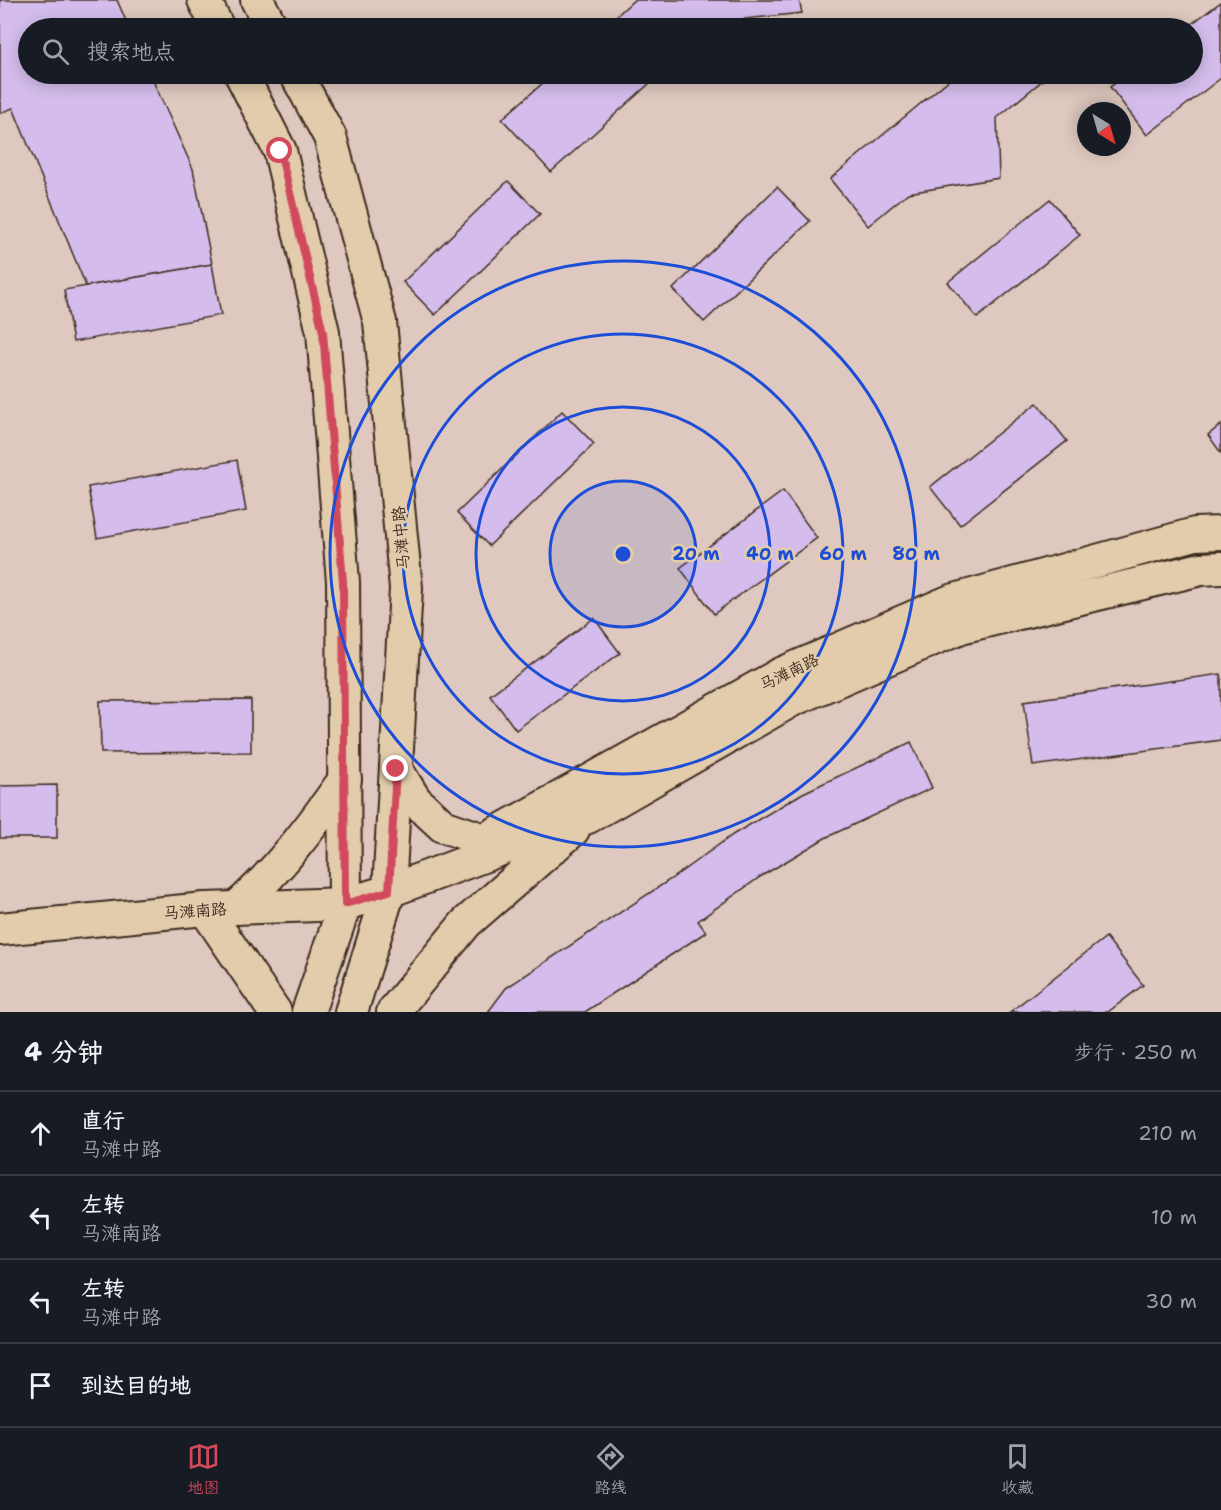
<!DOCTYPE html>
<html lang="zh">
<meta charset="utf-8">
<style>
body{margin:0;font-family:"Shantell Sans","LXGW WenKai TC",sans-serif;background:#20242c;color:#f1f3f6}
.compass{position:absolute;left:1077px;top:102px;width:54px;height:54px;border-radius:50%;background:#171b24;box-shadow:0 3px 15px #0003;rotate:143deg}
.stop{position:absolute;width:18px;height:18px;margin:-14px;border:4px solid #d1495b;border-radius:50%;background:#fff}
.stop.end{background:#d1495b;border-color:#fff;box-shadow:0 2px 6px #0008}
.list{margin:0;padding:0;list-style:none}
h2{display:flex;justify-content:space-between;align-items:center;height:78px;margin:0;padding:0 24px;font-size:26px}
h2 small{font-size:20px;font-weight:400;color:#9ea1a6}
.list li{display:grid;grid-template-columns:39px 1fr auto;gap:18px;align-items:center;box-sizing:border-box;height:84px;padding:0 24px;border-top:2px solid #363941}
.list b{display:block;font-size:22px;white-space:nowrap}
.list p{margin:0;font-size:20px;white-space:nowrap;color:#9ea1a6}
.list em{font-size:20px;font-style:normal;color:#9ea1a6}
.icon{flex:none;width:33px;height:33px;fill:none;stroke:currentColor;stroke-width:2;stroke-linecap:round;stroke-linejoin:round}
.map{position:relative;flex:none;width:1221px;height:1012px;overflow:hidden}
.search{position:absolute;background:#171b24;box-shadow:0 3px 15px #0003;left:18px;right:18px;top:18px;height:66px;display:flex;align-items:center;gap:15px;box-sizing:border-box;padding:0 21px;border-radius:33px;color:#9ea1a6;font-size:22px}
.sheet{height:414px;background:#171b24}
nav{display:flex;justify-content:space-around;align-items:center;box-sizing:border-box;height:84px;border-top:2px solid #363941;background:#171b24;font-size:16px;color:#9ea1a6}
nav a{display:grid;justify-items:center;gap:3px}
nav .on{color:#d1495b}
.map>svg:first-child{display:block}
</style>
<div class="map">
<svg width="1221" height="1012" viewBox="0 0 1221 1012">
<rect width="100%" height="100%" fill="#dec8bf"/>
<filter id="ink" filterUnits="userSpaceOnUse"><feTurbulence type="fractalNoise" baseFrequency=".0167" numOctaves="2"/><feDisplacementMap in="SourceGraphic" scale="12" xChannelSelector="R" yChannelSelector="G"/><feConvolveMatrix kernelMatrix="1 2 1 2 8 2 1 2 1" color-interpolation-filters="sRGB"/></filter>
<g filter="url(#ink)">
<g fill="#d4bdec" stroke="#3b2a1e" stroke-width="1.5">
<path d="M0,0H117L129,28H28V74H150L193,169L212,264L86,286L13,108L0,113Z"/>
<path d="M634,0H799L802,13L745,19L734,28H603Z"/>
<path d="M1221,2V78L1147,135L1110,87L1128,74H1192V28H1186Z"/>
<path d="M553,74H660L551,172L502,119Z"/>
<path d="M956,74L1049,75L997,118L999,178L908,193L868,226L830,179Z"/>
<path d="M508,181L540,214L435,315L403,282Z"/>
<path d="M777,187L810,221L704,322L673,289Z"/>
<path d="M1050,199L1080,235L977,318L948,282Z"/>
<path d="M212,264L221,315L73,342L64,290Z"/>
<path d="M1037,403L1067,441L960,525L930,487Z"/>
<path d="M562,411L594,444L489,546L457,513Z"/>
<path d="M1221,425V453L1208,435Z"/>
<path d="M237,460L246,511L97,538L88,487Z"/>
<path d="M783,491L817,538L714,614L680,568Z"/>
<path d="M594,618L620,653L516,730L490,695Z"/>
<path d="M1221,674V740L1033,766L1024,701Z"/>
<path d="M251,700V752L101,753L100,701Z"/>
<path d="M911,742L932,788L825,838L760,877L698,921L706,932L585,1012H488L506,988L671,879L734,834L803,793Z"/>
<path d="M57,785V838H0V786Z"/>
<path d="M1106,937L1143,985L1108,1012H1010Z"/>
</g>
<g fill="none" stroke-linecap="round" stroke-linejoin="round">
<g stroke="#3b2a1e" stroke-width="36">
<g id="secondary">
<path d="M204,0L218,28"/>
<path d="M257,0L272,28"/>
<path d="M241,74L280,151L323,332L343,582L345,904L308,1012"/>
<path d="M296,74L330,137L380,322L406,588L389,891L351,1012"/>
<path d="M396,769L415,800L443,826L484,840"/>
<path d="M493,835L781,674L951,601L1195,534L1221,533"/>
<path d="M236,908C279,870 312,826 345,779"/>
<path d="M205,909L275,1012"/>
<path d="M0,929L205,909L345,904L389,891L588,817L792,700L961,627L1201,569L1221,568"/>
<path d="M393,1012L466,923L573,830"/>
</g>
</g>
<use href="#secondary" stroke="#e3ccac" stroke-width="32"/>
</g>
</g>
<g fill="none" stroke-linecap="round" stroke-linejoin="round" filter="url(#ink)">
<path stroke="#d1495b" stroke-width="8" d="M280,151L323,332L343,582L345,904L389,891L396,769"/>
</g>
<circle cx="623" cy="554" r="73" fill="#1d4ed8" fill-opacity=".12"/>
<g fill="none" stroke="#1d4ed8" stroke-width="3">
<circle cx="623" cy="554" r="73"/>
<circle cx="623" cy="554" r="147"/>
<circle cx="623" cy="554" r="220"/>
<circle cx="623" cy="554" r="293"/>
</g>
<g text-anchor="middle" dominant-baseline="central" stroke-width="5" stroke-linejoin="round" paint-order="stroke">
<g font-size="16" fill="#3b2a1e" stroke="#e3ccac">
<text transform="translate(401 538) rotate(-95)">马滩中路</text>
<text transform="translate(789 672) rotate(-26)">马滩南路</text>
<text transform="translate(195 911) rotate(-4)">马滩南路</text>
</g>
</g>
<circle cx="623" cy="554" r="9" fill="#1d4ed8" stroke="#e3ccac" stroke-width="3"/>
<g font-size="18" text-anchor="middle" font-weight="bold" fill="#1d4ed8" stroke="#e3ccac" stroke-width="5" stroke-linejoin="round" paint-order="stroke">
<text x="696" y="560">20 m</text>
<text x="770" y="560">40 m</text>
<text x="843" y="560">60 m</text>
<text x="916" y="560">80 m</text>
</g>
</svg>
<svg class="compass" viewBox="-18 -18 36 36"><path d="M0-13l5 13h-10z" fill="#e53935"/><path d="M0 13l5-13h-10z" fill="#9ea1a6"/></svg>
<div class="stop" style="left:280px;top:151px"></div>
<div class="stop end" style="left:396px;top:769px"></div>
<div class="search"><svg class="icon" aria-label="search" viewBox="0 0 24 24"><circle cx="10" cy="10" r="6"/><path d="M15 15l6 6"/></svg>搜索地点</div>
</div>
<section class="sheet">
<h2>4 分钟<small>步行 · 250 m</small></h2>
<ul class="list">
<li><svg class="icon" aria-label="ahead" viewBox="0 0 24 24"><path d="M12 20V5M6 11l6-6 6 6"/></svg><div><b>直行</b><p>马滩中路</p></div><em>210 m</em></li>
<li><svg class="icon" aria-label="left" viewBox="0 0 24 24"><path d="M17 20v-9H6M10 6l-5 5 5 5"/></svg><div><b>左转</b><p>马滩南路</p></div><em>10 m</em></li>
<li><svg class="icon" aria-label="left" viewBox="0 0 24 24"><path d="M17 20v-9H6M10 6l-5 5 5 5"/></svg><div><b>左转</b><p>马滩中路</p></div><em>30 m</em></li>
<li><svg class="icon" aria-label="arrive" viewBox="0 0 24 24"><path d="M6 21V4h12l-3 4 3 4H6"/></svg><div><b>到达目的地</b></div></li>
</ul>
</section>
<nav>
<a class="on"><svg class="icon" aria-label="map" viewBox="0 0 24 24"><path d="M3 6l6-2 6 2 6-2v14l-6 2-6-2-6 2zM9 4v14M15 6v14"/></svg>地图</a>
<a><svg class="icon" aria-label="directions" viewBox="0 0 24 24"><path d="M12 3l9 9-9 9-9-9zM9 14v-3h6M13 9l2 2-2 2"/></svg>路线</a>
<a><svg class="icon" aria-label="saved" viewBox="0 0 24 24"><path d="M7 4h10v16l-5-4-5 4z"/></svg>收藏</a>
</nav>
